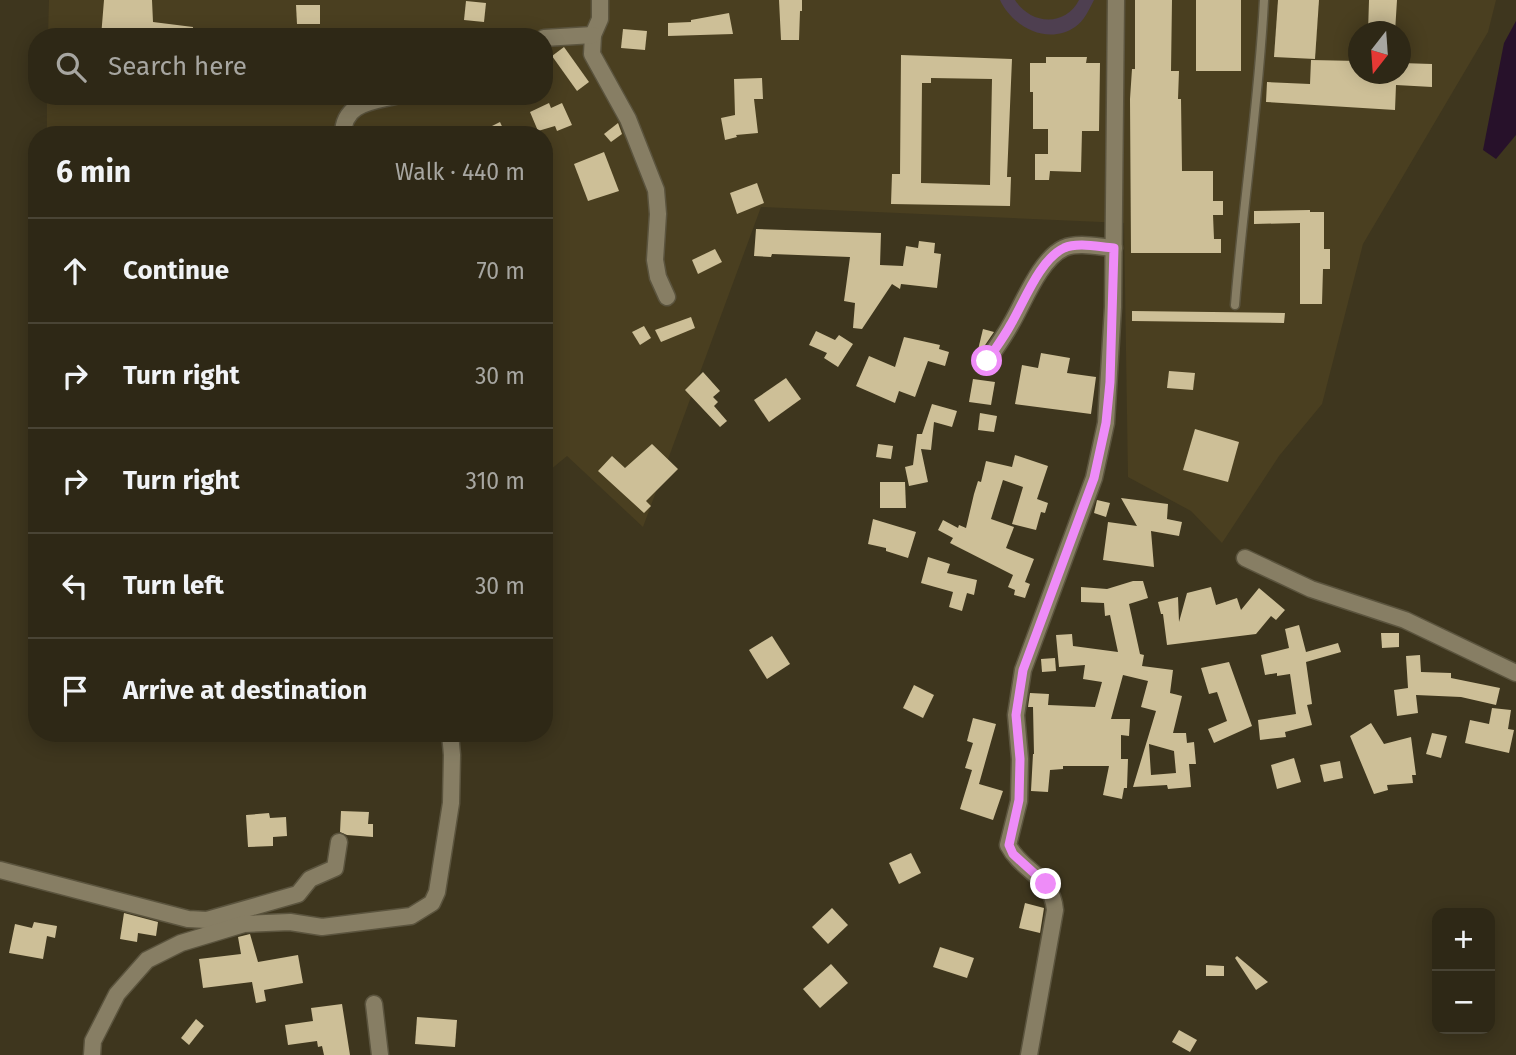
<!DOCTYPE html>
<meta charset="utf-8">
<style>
body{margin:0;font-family:"Fira Sans",sans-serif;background:#36301f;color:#f1f3f6}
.controls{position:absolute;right:21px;bottom:21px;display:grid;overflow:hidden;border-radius:14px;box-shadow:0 4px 18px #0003}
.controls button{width:63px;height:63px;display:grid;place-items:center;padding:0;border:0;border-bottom:2px solid #494435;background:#2e2816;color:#f1f3f6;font:35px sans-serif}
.compass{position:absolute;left:1348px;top:21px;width:63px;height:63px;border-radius:50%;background:#2e2816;box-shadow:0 4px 18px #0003;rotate:197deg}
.stop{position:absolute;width:21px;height:21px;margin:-16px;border:5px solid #ee8cf8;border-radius:50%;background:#fff}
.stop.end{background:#ee8cf8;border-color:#fff;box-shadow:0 2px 7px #0008}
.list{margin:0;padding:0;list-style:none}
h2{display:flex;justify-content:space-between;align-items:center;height:91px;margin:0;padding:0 28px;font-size:30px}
h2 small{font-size:23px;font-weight:400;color:#a7a6a1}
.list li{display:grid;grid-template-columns:46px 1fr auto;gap:21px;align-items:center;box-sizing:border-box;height:105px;padding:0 28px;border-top:2px solid #494435}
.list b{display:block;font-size:26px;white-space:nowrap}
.list em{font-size:23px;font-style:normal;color:#a7a6a1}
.icon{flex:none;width:38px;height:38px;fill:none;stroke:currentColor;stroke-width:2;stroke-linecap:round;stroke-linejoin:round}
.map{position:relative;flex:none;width:1516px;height:1055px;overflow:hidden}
.search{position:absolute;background:#2e2816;box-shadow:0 4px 18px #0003;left:28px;top:28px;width:525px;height:77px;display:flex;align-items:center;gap:18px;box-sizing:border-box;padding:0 24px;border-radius:28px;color:#a7a6a1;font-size:26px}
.panel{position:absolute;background:#2e2816;box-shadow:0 4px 18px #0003;left:28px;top:126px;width:525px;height:616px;border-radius:28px}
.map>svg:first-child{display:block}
</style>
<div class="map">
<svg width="1516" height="1055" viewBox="0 0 1516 1055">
<rect width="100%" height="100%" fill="#3e361e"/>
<path fill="#4a3f20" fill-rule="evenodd" d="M49,0H1496L1488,32L1363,244L1322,404L1279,456L1222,543L1191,511L1128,477L1124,223L761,207L643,527L567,456L544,475V135H47V96H544V37H48ZM1358,32H1400V74H1358Z"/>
<path fill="#4e3f50" d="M1000,0H1015C1031,25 1065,27 1079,0H1094C1089,10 1084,21 1075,27C1047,46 1012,26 1000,0Z"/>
<path fill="#27112a" d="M1516,21V135L1496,159L1483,150L1504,43Z"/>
<g fill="#cdbf97" fill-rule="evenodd">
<path d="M104,0H152L153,22L193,27L192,37H101Z"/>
<path d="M779,0H802V11H800L799,40H781Z"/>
<path d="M1135,0H1172L1171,71H1179L1178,99H1181L1182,171H1213V201H1223V215H1213L1214,239H1221V253H1131L1130,99L1132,69H1135Z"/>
<rect x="1196" y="0" width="45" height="71"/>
<path d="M1278,0H1319L1315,59L1274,57Z"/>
<path d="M1369,0H1397L1395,32H1368Z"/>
<path d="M466,1L486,3L484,22L464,20Z"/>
<path d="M296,5H320V24H297Z"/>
<path d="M729,13L733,34L668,36V23L691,22V20Z"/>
<path d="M623,29L647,31L645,50L621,48Z"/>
<path d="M564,47L589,82L577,91L552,56Z"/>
<path d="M901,55L1012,59L1007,177H1011L1010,206L891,204L892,174H900ZM931,78L992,79L990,185L921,183L922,83H931Z"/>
<path d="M1046,57H1087L1086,63H1100L1099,131H1082L1081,172L1050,171L1049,180H1035V154H1048V129H1033V92H1030V63H1046Z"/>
<path d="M1311,60L1359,61V74H1401V63L1432,64V87L1396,85L1395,110L1266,102L1267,82L1310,84Z"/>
<path d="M762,78L763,99H754L758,133L736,135L737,137L725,140L721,118L735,115L734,79Z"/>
<path d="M549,103L551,108L562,103L572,125L557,131L555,126L538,131L530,112Z"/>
<path d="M500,122L506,135H474Z"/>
<path d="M618,123L622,134L611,142L604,134Z"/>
<path d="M604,152L619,191L588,201L574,164Z"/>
<path d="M757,183L764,203L737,214L730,193Z"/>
<path d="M1310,210V212H1324V249H1330V269H1323L1322,304H1300V223L1254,224V211Z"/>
<path d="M756,229L881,233L880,265L903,266L906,246L918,248L919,241L935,243L934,253L941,254L937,288L901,284L900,289L892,284L862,329L853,328L855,303L844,301L850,257L772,254L771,257L754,256Z"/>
<path d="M715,249L722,262L698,274L692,260Z"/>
<path d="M1132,311L1285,313L1284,323L1132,321Z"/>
<path d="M691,317L695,328L661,342L655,330Z"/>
<path d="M644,326L651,338L640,345L632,332Z"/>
<path d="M983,329L994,332L979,354H977Z"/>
<path d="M816,331L835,340L839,335L853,344L838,367L824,358L827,353L809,345Z"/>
<path d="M904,337L940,345L939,349L949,352L945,366L928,361L915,397L899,391L895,403L856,386L869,356L895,367Z"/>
<path d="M1041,353L1070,358L1067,373L1096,377L1091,414L1015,404L1022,365L1038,368Z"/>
<path d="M1169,371L1195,373L1193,390L1167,388Z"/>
<path d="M703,372L720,391L713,397L718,402L714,406L727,421L720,427L685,390Z"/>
<path d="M786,378L801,399L769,422L754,400Z"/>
<path d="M973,379L995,382L991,405L969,402Z"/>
<path d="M932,404L957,411L952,427L934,422L931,450L921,449L928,482L909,486L905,467L913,465L917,434H922Z"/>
<path d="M980,413L997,416L994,432L978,430Z"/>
<path d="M1195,429L1239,442L1228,482L1183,470Z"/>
<path d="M652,444L678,469L646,501L651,506L644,513L598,471L612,456L625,468Z"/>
<path d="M878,444L893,446L891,459L876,457Z"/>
<path d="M1015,455L1048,466L1037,499L1048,503L1045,513L1041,512L1036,530L1012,524L1023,487L1003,480L991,519L1014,527L1006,548L1034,559L1025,582L1030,584L1025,598L1014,595L1015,590L1008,587L1013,575L950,543L953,538L938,530L943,520L958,528L959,525L966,528L974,494L978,481L981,482L986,461L1012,467Z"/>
<path d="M880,482H905L906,508H880Z"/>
<path d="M1121,498L1168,504L1167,519L1182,522L1179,536L1151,531L1154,567L1103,560L1108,522L1137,526Z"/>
<path d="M1097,500L1110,503L1106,517L1094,513Z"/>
<path d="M873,519L916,532L908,558L886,551V548L868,544Z"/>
<path d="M928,557L950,564L947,573L977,580L974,595L967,593L962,611L949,607L953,592L921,583Z"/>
<path d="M1133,581H1143L1148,598L1129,604L1140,654L1144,655L1142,666L1173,670L1170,693L1182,696L1173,733H1186L1187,743L1194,742L1196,764H1189L1191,787L1168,789L1167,785L1133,787L1156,711L1141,707L1148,681L1123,675L1111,719H1130L1129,736L1121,735V759H1128L1127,788H1124L1122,799L1103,795L1109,766H1063V769L1050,770L1048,792L1031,791L1033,754H1034L1033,707H1028L1030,693L1049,694L1048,705L1095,707L1102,682L1083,679L1085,665L1059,667L1056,635L1072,634L1073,646L1118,652L1110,615L1105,616L1104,603L1081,602V587L1107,589ZM1149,744L1174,751L1176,773L1151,775Z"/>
<path d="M1211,587L1216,605L1237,598L1241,610L1259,588L1285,610L1276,620L1271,616L1256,634L1167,645L1163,614H1161L1158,602L1178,597L1179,622L1187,593Z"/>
<path d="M1299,625L1306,652L1338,643L1341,652L1306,662L1312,704L1307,705L1312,725L1285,732L1286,737L1260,740L1258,720L1296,714L1290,674L1277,676V673L1265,675L1261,655L1289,648L1285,629Z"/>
<path d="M1381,633H1399V647L1382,648Z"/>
<path d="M772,636L790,664L767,679L749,650Z"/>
<path d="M1420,655L1421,672L1451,673V678L1500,688L1496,705L1461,697L1416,695L1418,713L1397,716L1394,690L1408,688L1406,656Z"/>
<path d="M1055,658L1056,671L1042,672L1041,659Z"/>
<path d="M1229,662L1252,726L1214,743L1208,729L1227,721L1217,692L1209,694L1201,668Z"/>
<path d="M914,685L934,695L923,718L903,708Z"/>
<path d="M1492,708L1511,710L1508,729L1514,730L1509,753L1465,743L1470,720L1489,724Z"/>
<path d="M973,718L996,724L979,784L1003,791L993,820L960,809L972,770L965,768L973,743L967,741Z"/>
<path d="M1371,723L1384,744L1411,737L1416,775H1412L1413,783L1387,785L1388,790L1374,794L1350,736Z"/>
<path d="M1432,733L1447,736L1441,758L1426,754Z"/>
<path d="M1294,758L1301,782L1277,789L1271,765Z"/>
<path d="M1340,761L1343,778L1324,782L1320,765Z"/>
<path d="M341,811L369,812L368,824H373V837L347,835L340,832Z"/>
<path d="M269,813L270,818L286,817L287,836L273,837V846L248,847L246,815Z"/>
<path d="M911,853L921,873L899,884L889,863Z"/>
<path d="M1025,903L1044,908L1040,933L1019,928Z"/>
<path d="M832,908L848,925L828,944L812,927Z"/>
<path d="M124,913L158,922L156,936L138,933L137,942L120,939Z"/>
<path d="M34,922L57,926L55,938L47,936L43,959L9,953L15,924L32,928Z"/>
<path d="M250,934L258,962L298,955L303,983L264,990L266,1001L256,1003L252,982L203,988L199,959L241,954L238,937Z"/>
<path d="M940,947L974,958L967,978L933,967Z"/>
<path d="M1237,956L1268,982L1256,990L1235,958Z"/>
<path d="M831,964L848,983L820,1008L803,989Z"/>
<path d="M1206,965L1224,966V976H1206Z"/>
<path d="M342,1004L350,1055H324L322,1046L318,1047L317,1041L288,1045L285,1025L313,1021L311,1008Z"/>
<path d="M417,1017L457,1020L455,1047L415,1044Z"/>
<path d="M196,1019L204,1026L189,1045L181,1038Z"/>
<path d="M1179,1030L1197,1040L1190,1052L1172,1042Z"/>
</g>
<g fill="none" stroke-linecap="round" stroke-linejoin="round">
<g stroke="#5b543e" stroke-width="11">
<path id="lane" d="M1235,305C1243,203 1259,102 1264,0"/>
</g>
<g stroke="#5b543e" stroke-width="19">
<g id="street">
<path d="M600,0V19L593,35L592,54L628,119L656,190L658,214L655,260L658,277L667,297"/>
<path d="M544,38L593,35"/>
<path d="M343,135C343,103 371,102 395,96"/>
<path d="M987,361C995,349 1004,337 1011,324C1024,302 1040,259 1064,248C1078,242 1099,247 1114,248"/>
<path d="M1245,558L1311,589L1405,620L1516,673"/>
<path d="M0,870L188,919L207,920L298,894L310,879L335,868L339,842"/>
<path d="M374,1004L380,1055"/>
<path d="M92,1055L93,1041L117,994L147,960L181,943L244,924L290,922L322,927L411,916L432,903L437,892L451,803L452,755L450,733"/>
<path d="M1029,1055L1055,910C1052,876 1022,872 1008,845L1019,801L1020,759L1016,715L1023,670L1094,478L1106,423L1113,307L1116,0"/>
</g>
</g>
<use href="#lane" stroke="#877e64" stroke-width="8"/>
<use href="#street" stroke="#877e64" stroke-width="16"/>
</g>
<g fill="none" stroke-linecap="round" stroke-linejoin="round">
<path stroke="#ee8cf8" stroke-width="9" d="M987,361C995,349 1004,337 1011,324C1024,302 1040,259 1064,248C1078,242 1099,247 1114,248L1110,382L1106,423L1094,478L1023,670L1016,715L1020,759L1019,800L1009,845L1013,854L1046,884"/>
</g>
</svg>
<div class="controls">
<button>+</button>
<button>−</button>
</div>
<svg class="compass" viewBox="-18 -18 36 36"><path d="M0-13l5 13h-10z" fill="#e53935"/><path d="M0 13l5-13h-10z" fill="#a7a6a1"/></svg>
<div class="stop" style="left:987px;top:361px"></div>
<div class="stop end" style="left:1046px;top:884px"></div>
<div class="search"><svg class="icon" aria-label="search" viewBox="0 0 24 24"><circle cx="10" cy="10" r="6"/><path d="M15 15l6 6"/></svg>Search here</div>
<section class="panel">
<h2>6 min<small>Walk · 440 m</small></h2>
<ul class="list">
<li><svg class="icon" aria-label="ahead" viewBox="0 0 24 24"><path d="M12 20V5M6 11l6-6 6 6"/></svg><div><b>Continue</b></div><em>70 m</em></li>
<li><svg class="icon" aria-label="right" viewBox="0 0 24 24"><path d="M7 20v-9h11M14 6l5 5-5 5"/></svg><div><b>Turn right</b></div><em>30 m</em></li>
<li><svg class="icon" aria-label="right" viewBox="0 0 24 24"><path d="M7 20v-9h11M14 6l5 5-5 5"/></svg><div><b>Turn right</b></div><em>310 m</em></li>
<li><svg class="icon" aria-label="left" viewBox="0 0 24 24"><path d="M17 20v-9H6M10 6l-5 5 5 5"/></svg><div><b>Turn left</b></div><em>30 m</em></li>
<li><svg class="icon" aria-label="arrive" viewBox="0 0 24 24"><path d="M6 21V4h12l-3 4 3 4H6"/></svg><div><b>Arrive at destination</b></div></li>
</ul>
</section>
</div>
